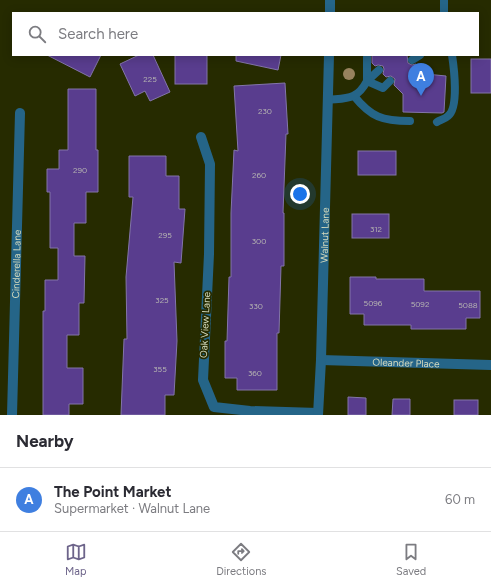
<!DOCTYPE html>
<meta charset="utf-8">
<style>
body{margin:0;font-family:Figtree,sans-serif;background:#f2f2f3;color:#2b2b33}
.you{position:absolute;left:300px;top:194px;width:14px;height:14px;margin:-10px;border:3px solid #fff;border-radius:50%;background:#1a73e8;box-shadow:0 0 0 6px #1a73e833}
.badge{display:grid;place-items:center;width:26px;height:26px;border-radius:50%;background:#6d648a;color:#fff;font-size:13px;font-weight:700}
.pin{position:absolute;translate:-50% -33px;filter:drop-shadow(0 1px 2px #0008)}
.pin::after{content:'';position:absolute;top:21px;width:14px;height:12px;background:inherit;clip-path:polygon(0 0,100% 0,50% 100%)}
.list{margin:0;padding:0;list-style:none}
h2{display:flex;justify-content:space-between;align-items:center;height:52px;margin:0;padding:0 16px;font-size:17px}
h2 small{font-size:13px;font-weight:400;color:#7c7c81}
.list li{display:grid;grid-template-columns:26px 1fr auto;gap:12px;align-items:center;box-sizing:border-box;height:64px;padding:0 16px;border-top:1px solid #e1e1e2}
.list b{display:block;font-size:15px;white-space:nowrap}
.list p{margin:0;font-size:13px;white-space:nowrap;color:#7c7c81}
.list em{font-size:13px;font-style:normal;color:#7c7c81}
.icon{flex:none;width:22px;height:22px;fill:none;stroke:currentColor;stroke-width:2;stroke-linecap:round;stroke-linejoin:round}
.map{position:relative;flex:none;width:491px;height:415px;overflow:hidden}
.search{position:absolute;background:#fff;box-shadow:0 2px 10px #0003;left:12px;right:12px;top:12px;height:44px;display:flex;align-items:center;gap:10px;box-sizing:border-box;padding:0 14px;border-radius:0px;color:#7c7c81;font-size:15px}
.sheet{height:116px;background:#fff}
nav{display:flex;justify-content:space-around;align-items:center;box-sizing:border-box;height:56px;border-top:1px solid #e1e1e2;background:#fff;font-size:11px;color:#7c7c81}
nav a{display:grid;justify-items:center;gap:2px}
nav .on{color:#6d648a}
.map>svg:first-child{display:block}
</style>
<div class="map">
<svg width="491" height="415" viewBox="0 0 491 415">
<rect width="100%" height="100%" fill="#262b00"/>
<g fill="#593d8e" stroke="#8375a9">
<path d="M47,55H101L90,77Z"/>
<path d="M139,55H153L170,92L150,101L145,91L135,96L120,64Z"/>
<rect x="175" y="55" width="32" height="29"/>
<path d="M236,55H281L278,70L236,61Z"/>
<path d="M372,55H407L408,63L412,65L416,64L426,74L446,76L444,112L442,113L403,112V94L394,85L395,79L391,76L386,77L383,74L384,69L383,66L378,65L375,66L372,63Z"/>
<rect x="471" y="59" width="20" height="34"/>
<path d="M285,83L288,134H286L283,213H284V266H281L279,333H277V390H237V378H225V341H227L229,277H231V213L234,150L238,151L234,86Z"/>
<path d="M68,89H96V150H98V192H86V223H74V256H85L84,303H79V335H67V368H83V404H69V415H43V311H45V280H58V248H50V192H47V169H59V150H68Z"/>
<rect x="358" y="151" width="38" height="24"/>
<path d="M129,156H166V176H179V209H185L181,263L174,262L177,341L174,395H165V415H121L124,339H127L126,277L133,197H129Z"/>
<rect x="352" y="214" width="37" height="24"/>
<path d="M350,277H376V279H424V291H480V318H466V329H411V325H364V314H350Z"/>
<path d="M348,397L366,398V415H348Z"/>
<path d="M393,399H410V415H392Z"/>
<rect x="454" y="400" width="24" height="15"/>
</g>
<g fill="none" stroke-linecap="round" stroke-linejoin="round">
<g stroke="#256588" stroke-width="8">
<path d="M444,0V13"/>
<path d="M367,57V81L379,70"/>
<path d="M412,60L420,55"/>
<path d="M354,96C371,117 382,121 410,121"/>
<path d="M328,100C347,98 357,100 367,81L383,88L390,81"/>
<path d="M437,122C440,120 445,119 448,116C459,108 454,68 452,55"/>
</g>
<g stroke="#256588" stroke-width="10">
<path d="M330,13V0"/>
<path d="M201,137L210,164L209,254L203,380L214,407L250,411L318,413"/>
<path id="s1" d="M321,360L491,365"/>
<path id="s2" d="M12,415L20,113"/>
<path id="s3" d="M318,415L321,360L329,55"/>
</g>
</g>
<circle fill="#97825e" cx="349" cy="74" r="6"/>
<g text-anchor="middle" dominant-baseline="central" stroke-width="3.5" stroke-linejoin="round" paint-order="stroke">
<g font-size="8" fill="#b5b3b1">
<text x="150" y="79">225</text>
<text x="265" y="111">230</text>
<text x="80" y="170">290</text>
<text x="259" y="175">260</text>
<text x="376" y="229">312</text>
<text x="165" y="235">295</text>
<text x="259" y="241">300</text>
<text x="162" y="300">325</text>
<text x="373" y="303">5096</text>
<text x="420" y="304">5092</text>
<text x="468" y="305">5088</text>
<text x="256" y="306">330</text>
<text x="160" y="369">355</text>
<text x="255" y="373">360</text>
</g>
<g font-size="10" fill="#d4dabd" stroke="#262b00">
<text stroke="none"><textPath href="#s3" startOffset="180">Walnut Lane</textPath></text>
<text stroke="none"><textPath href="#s2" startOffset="151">Cinderella Lane</textPath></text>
<text transform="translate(205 325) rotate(-87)">Oak View Lane</text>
<text stroke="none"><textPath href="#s1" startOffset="85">Oleander Place</textPath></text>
</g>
</g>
</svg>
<div class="you"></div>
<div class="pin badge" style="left:421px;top:96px;background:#3f7fe0">A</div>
<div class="search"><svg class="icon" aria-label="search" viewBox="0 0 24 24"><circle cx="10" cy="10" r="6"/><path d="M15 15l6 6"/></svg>Search here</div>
</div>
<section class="sheet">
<h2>Nearby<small></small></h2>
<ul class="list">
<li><span class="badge" style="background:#3f7fe0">A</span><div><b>The Point Market</b><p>Supermarket · Walnut Lane</p></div><em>60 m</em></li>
</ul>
</section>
<nav>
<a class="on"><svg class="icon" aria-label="map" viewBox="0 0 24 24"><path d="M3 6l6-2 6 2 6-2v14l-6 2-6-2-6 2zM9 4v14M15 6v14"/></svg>Map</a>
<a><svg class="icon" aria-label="directions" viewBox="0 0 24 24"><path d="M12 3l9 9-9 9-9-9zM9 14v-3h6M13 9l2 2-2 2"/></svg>Directions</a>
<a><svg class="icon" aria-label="saved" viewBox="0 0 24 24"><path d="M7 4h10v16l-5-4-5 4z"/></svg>Saved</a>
</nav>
